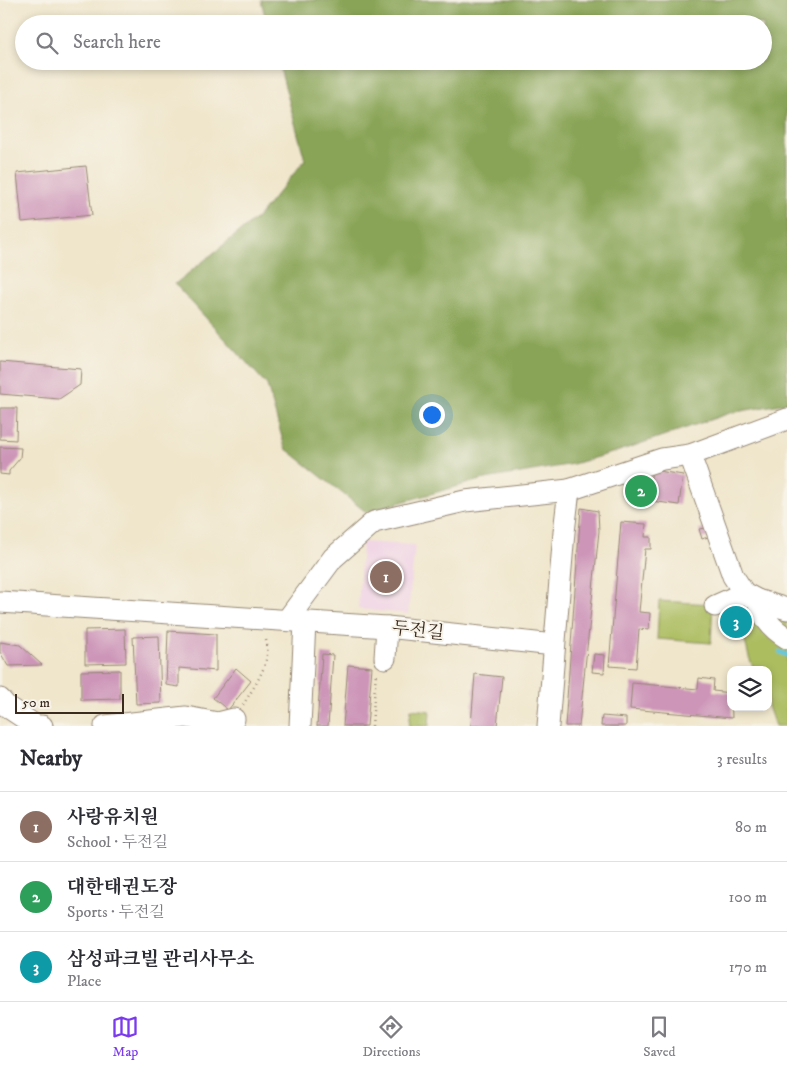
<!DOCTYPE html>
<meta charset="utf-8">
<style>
body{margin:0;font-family:"IM FELL DW Pica","Noto Serif KR",serif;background:#f7f7f7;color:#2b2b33}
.controls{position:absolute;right:15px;bottom:15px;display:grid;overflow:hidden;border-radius:10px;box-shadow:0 2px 8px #0003}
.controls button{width:45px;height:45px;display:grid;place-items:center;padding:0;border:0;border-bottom:1px solid #e1e1e2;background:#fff;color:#2b2b33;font:25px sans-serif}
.scale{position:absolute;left:15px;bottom:12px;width:109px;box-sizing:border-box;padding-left:5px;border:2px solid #3b2a1e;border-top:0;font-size:14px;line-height:18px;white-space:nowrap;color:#3b2a1e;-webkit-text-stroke:4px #f7f3e8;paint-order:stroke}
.you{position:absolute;left:431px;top:414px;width:18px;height:18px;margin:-12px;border:4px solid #fff;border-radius:50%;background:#1a73e8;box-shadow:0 0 0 8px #1a73e833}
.badge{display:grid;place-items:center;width:32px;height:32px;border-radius:50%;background:#7c3aed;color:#fff;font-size:16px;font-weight:700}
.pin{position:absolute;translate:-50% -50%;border:2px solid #fff;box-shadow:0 1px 5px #0006}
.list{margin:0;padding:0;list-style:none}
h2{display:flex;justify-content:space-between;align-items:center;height:65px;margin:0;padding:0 20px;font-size:21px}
h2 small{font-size:16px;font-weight:400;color:#7c7c81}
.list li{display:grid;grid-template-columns:32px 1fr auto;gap:15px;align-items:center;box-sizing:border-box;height:70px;padding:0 20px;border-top:1px solid #e1e1e2}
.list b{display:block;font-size:19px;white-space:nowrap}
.list p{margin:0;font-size:16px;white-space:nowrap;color:#7c7c81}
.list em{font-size:16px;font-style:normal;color:#7c7c81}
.icon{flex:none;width:28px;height:28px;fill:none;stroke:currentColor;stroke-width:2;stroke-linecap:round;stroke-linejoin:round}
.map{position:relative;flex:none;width:787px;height:726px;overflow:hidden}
.search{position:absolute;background:#fff;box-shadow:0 2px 8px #0003;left:15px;right:15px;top:15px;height:55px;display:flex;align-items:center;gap:12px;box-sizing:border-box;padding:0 18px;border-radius:28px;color:#7c7c81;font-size:19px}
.sheet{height:275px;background:#fff}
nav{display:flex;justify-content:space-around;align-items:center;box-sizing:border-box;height:70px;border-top:1px solid #e1e1e2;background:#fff;font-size:14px;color:#7c7c81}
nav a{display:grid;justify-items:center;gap:2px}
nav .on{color:#7c3aed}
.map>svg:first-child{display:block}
</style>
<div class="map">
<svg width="787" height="726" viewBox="0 0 787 726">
<rect width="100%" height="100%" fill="#f7f3e8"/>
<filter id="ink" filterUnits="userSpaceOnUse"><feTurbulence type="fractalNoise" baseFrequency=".02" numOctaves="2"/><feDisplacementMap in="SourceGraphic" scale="10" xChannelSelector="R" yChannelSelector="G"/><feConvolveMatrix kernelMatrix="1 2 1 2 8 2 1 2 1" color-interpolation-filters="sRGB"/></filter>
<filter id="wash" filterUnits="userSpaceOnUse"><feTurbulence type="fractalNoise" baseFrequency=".0096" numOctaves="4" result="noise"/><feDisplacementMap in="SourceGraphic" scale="20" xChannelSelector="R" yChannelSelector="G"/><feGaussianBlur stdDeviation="1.12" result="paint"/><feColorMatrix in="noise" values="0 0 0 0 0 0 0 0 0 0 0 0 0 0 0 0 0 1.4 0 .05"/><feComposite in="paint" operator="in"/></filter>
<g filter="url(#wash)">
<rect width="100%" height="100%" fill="#f0e6cc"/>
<path fill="#f0d0e5" d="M362,542L415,545L408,614L358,609Z"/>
<g fill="#acbd60" stroke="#74743f">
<path d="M659,601L713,604L711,643L657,639Z"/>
<path d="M738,613L764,618L787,620V726H775L768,706V670H754L749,657Z"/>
<path d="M411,709L430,711L429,726H409Z"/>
</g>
<path fill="#89a456" stroke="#62673a" d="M261,0H787V403L730,413L619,451L573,464L480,480L366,512L285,448L267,385L175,284L258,217L305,160L278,61H763V24H267Z"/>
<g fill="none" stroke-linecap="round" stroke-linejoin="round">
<path stroke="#63c8e0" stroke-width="4.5" d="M780,652L787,655"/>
</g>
<g id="blocks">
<g fill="#cd96b9">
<path d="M86,166L92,215L22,222L17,173Z"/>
<path d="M0,362L81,369L80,385L59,399L0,394Z"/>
<path d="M0,408H17L16,440L0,439Z"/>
<path d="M0,447L21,448L20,458L9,471V475L0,474Z"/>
<path d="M652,470L683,475L679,505L624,497L627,479L650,483Z"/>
<path d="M581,508L598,511L599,531L579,726H565Z"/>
<path d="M621,522L646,524L645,537H651V549H645L639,612L650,613L649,630L639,629L636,668L609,666Z"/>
<path d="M706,528L708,537L702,539L699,529Z"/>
<path d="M738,613L743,628L733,631L728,616Z"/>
<path d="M125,629L126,663L85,664V630Z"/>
<path d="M168,631L216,634V671L179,668V687L166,685Z"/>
<path d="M159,636L161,703L136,704L133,637Z"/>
<path d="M0,642L20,645L42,665L8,666L0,652Z"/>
<path d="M322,654L333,655L328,726H317Z"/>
<path d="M594,654L605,655L604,673L592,672Z"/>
<path d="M348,665L372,667L367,726H343Z"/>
<path d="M236,668L251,681L228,710L213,698Z"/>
<path d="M120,670V699L81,700V671Z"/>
<path d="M475,674L502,677L497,726H471Z"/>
<path d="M699,678L714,680L713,691L731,693L732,718L630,709L632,683L698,689Z"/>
<path d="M602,716L626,718V726H601Z"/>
</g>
</g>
</g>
<g filter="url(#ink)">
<use href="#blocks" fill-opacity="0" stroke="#968875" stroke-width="1"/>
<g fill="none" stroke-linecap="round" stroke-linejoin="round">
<g stroke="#968875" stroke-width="23">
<g id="minor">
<path d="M690,455L733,576L744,593L757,600L787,609"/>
<path d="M757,600C765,619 769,627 787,638"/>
<path d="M0,602L387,627L554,645"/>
<path d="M715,606L744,593"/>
<path d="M287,620L333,558L374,522L465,501L569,490"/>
<path d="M385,658L387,627"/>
<path d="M0,699L6,706L36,726H42"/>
<path d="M105,726L186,717L218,723L234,719"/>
<path d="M300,726L305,622"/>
<path d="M548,726L564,532L569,490L662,459L690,455L787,419"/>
</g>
</g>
<g stroke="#968875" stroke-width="2.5" stroke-dasharray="1 4" stroke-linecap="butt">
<path d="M243,705C255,685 274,660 265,637"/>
<path d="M372,726L376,672"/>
</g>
<use href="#minor" stroke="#fff" stroke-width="21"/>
</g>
</g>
<g text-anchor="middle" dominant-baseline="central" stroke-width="4" stroke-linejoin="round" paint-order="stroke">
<g font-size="18" fill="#3b2a1e" stroke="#f7f3e8">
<text transform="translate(418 631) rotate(6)">두전길</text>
</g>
</g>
</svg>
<div class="controls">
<button><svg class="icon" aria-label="layers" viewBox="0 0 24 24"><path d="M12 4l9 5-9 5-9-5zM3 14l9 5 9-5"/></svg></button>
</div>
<div class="scale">50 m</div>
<div class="you"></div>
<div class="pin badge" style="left:386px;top:577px;background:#8d6e63">1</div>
<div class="pin badge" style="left:641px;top:491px;background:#2e9e5b">2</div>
<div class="pin badge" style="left:736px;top:622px;background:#0f9aa8">3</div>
<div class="search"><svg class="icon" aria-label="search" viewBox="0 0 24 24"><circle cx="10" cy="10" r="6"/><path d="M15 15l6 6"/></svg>Search here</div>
</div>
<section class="sheet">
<h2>Nearby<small>3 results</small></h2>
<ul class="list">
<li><span class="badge" style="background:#8d6e63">1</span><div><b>사랑유치원</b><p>School · 두전길</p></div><em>80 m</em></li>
<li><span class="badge" style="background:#2e9e5b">2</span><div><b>대한태권도장</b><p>Sports · 두전길</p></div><em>100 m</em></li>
<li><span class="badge" style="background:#0f9aa8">3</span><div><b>삼성파크빌 관리사무소</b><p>Place</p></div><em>170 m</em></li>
</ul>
</section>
<nav>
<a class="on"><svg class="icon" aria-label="map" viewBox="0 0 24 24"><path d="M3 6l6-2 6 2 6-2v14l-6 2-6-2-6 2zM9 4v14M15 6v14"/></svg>Map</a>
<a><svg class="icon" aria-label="directions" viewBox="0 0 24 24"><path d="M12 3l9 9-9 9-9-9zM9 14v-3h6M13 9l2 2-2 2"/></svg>Directions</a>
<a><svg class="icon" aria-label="saved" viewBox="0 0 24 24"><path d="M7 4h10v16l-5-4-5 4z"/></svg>Saved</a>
</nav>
